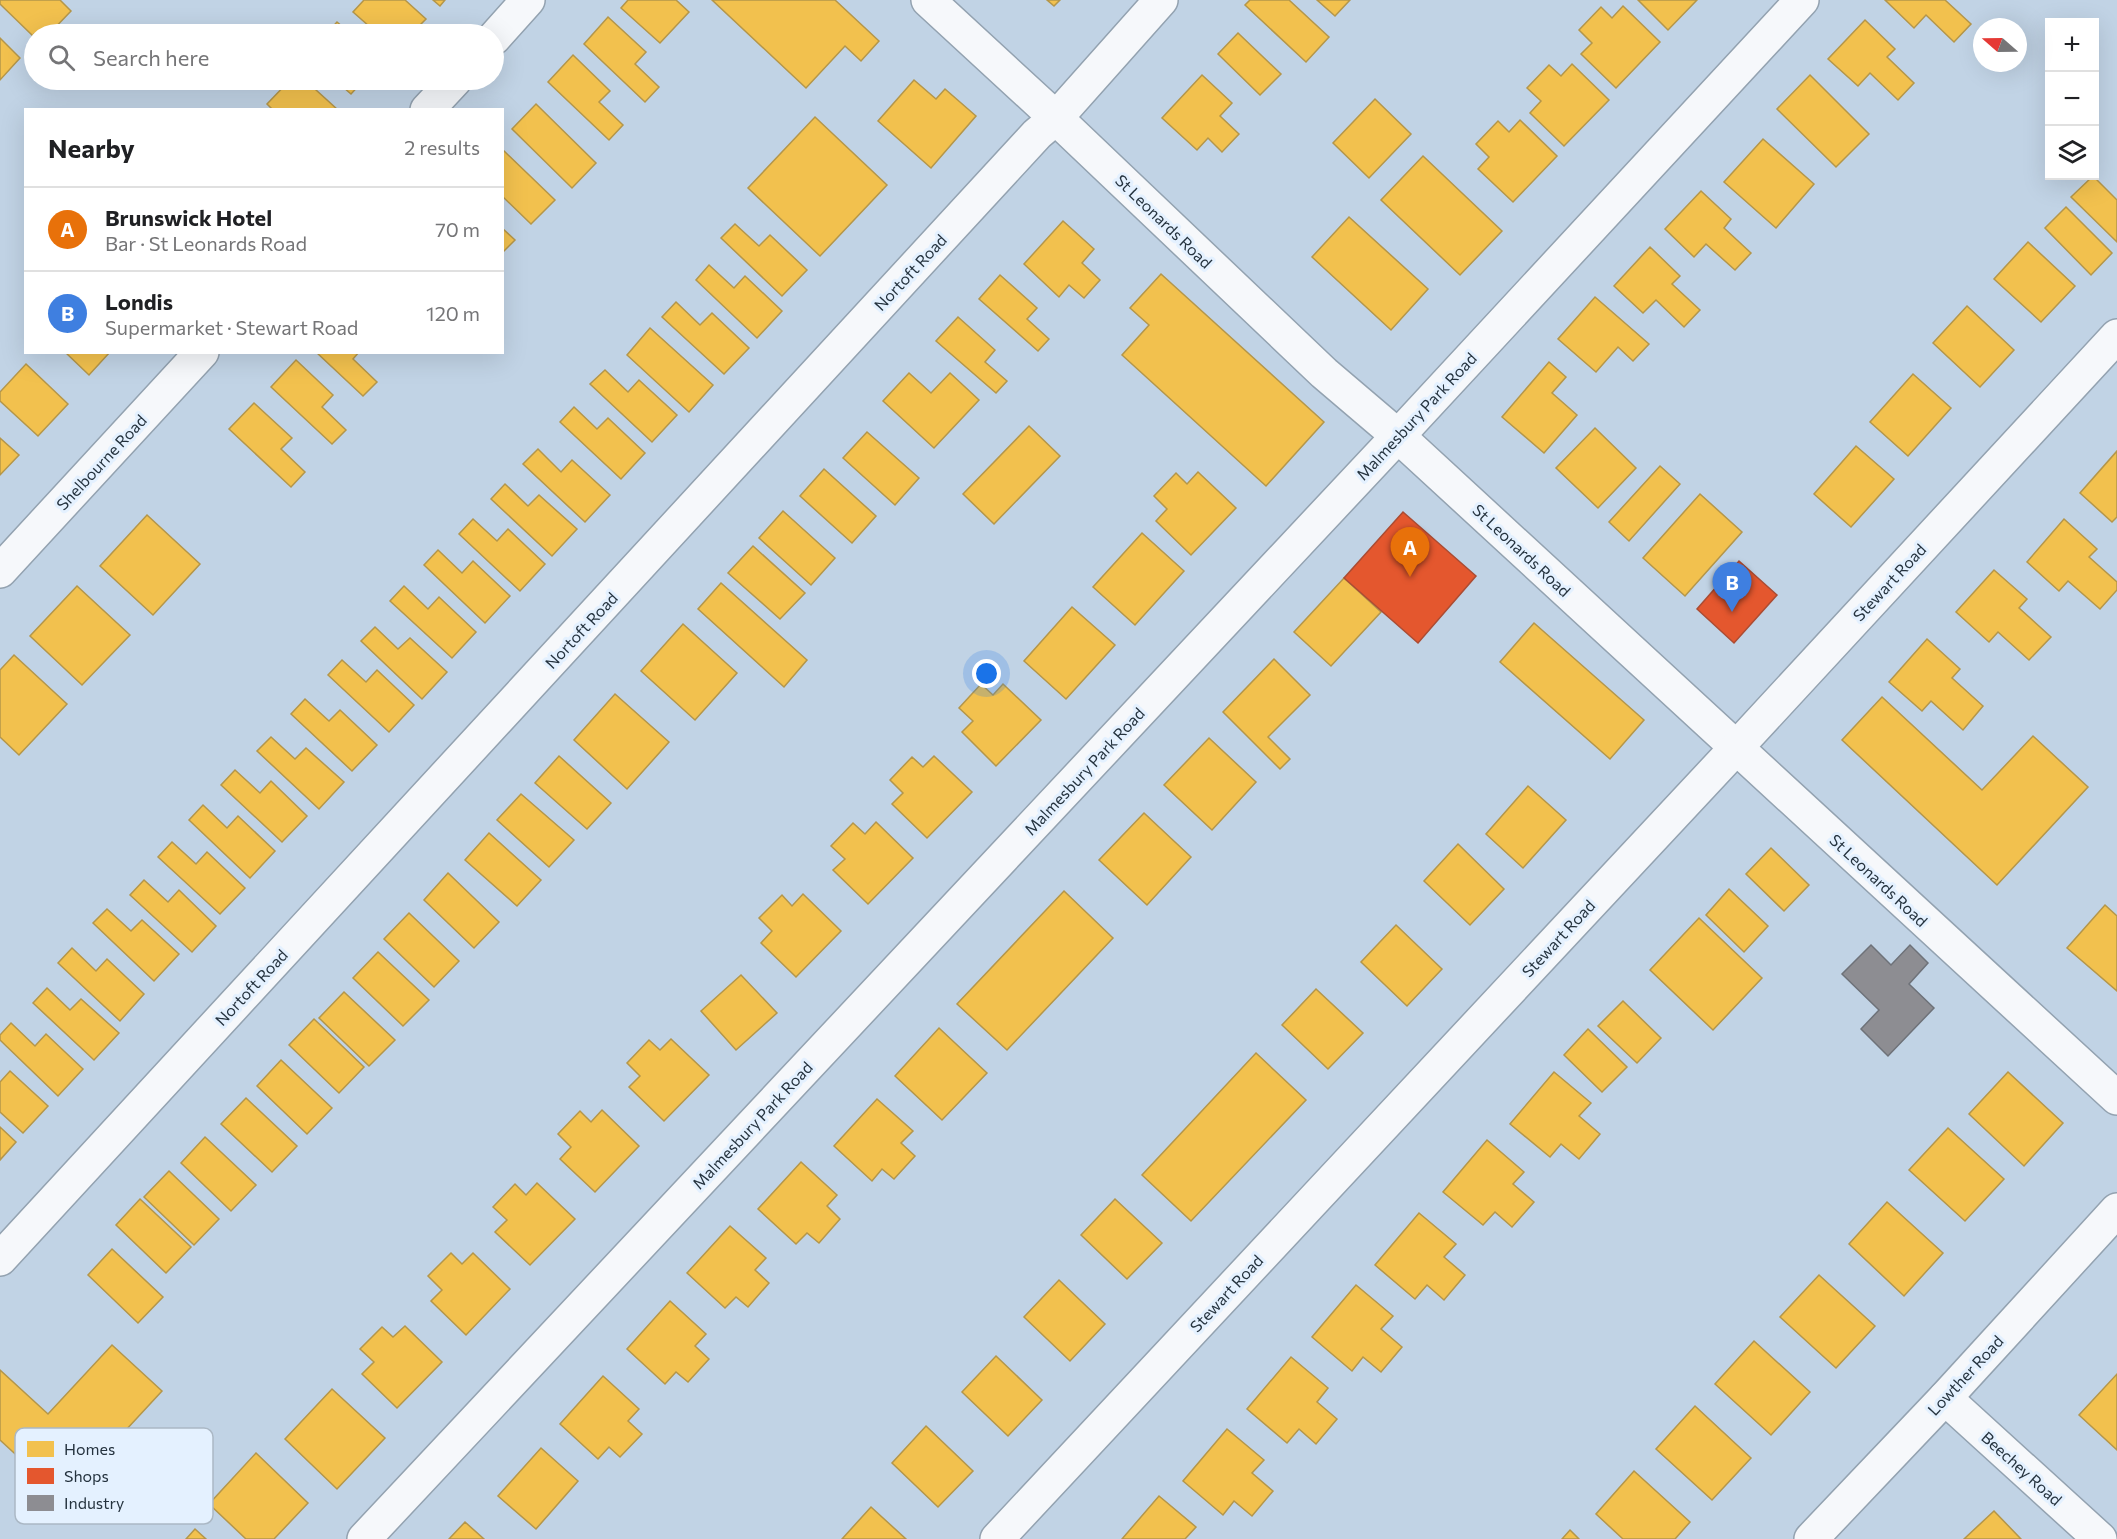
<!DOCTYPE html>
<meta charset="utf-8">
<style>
body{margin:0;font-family:Commissioner,sans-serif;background:#f6f6f6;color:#202124}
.controls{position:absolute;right:18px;top:18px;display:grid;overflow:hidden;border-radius:0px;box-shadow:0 6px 24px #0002}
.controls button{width:54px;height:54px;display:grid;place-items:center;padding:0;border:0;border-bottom:2px solid #e0e0e0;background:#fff;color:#202124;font:30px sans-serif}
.compass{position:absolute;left:1973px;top:18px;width:54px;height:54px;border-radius:50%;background:#fff;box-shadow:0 6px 24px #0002;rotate:290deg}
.you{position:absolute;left:987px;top:674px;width:21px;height:21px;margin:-15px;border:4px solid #fff;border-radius:50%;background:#1a73e8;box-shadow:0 0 0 9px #1a73e833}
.badge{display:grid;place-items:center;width:39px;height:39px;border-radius:50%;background:#5c6b79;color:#fff;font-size:20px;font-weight:700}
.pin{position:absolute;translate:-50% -50px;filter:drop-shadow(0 2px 3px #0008)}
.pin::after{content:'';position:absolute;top:32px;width:21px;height:18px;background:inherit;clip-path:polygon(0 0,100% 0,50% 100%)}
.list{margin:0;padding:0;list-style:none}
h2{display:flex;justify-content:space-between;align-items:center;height:78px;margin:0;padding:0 24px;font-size:26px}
h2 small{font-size:20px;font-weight:400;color:#757577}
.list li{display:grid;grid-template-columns:39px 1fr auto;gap:18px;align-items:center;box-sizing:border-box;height:84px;padding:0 24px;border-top:2px solid #e0e0e0}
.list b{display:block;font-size:22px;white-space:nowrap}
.list p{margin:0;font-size:20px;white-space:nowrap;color:#757577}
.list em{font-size:20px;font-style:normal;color:#757577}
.icon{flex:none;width:33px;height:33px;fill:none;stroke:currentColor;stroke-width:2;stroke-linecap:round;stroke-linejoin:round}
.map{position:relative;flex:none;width:2117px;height:1539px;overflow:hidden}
.search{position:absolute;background:#fff;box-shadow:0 6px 24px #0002;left:24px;top:24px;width:480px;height:66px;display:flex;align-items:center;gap:15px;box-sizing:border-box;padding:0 21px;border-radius:33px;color:#757577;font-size:22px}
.panel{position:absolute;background:#fff;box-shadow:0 6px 24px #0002;left:24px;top:108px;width:480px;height:246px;border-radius:0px}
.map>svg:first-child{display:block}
</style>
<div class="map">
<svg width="2117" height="1539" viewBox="0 0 2117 1539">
<rect width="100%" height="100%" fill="#c1d3e5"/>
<g fill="#f2c14e" stroke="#b4964a" stroke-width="1.5">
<path d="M0,0H60L71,11L49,34H34V37L0,4Z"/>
<path d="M364,0H405L426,19L411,34H378L353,12Z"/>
<path d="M433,0H445L440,6Z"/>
<path d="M628,0H676L689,12L660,43L621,8Z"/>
<path d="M712,0H835L879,41L861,61L845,46L806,88Z"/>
<path d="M1047,0H1060L1054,6Z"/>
<path d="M1250,0H1289L1329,37L1306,62L1245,5Z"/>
<path d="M1317,0H1350L1335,16Z"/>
<path d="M1638,0H1697L1668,30Z"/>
<path d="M1885,0H1945L1971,24L1954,42L1926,15L1914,28Z"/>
<path d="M1623,6L1660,42L1616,88L1581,54L1592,43L1579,30L1601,7L1612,18Z"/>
<path d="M608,17L646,52L635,64L659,87L645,102L584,44Z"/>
<path d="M1865,20L1895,49L1887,57L1914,83L1898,100L1870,73L1858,86L1828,59Z"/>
<path d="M337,22L351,34H326Z"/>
<path d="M1238,33L1281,74L1260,95L1218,54Z"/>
<path d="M0,38L20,58L0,80Z"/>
<path d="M573,55L610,91L599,102L623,125L609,140L548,82Z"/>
<path d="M1572,64L1609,100L1564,146L1530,113L1541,101L1527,88L1549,65L1561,76Z"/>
<path d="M1202,75L1232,103L1220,116L1239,134L1222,152L1208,138L1197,150L1162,118Z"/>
<path d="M1810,75L1869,134L1836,167L1777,109Z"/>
<path d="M290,80H305L338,110H273L267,104Z"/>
<path d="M335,80H364L351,94Z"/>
<path d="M914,80L936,99L945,89L976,116L931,168L878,121Z"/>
<path d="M1375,99L1411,134L1369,178L1333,143Z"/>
<path d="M536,104L596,163L572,188L512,129Z"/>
<path d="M815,117L887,185L820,256L748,188Z"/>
<path d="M1520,120L1557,156L1513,202L1478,169L1489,157L1476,144L1498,121L1509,132Z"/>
<path d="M1763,139L1814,184L1776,228L1724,182Z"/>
<path d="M502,149L555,200L531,224L502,196Z"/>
<path d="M1423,156L1502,231L1460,275L1381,200Z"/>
<path d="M2093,176L2117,200V242L2071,197Z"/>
<path d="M1701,191L1731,219L1724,228L1751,253L1735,270L1706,244L1694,257L1665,229Z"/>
<path d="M2066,207L2112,253L2091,275L2045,228Z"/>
<path d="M1349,217L1428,289L1391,330L1312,257Z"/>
<path d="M1063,221L1094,249L1082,263L1100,280L1084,298L1069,285L1059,297L1024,264Z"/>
<path d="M735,224L759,246L770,235L807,270L782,296L721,238Z"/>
<path d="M502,228L515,240L502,253Z"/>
<path d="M2028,242L2075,286L2041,322L1994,279Z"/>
<path d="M1650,247L1680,276L1672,284L1700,310L1684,327L1656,300L1643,313L1614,286Z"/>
<path d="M709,265L734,288L745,276L782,311L757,338L696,280Z"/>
<path d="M1161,274L1324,422L1266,486L1122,355L1149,325L1130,308Z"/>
<path d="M1000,275L1037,308L1027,319L1049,339L1038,351L979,299Z"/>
<path d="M1595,297L1649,344L1633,361L1618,347L1596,372L1558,339Z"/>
<path d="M676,302L700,325L712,313L749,348L724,374L662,317Z"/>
<path d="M1967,306L2014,350L1980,387L1933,343Z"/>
<path d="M958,317L995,350L985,362L1007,381L996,393L936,341Z"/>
<path d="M650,328L713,385L689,412L627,355Z"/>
<path d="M65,352H110L89,375Z"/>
<path d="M316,352H359L353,359L377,382L363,396Z"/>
<path d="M296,360L333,395L322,407L346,430L332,444L271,387Z"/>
<path d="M1549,362L1566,377L1552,393L1577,415L1544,453L1502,417Z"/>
<path d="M26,364L68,404L38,436L0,401V392Z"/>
<path d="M605,370L628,392L639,380L677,415L652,442L590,384Z"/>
<path d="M909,373L931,393L950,373L979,400L934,448L883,401Z"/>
<path d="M1913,374L1951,408L1908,456L1870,422Z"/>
<path d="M254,403L292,438L281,449L305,472L291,487L229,429Z"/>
<path d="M574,407L597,429L608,418L645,453L621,479L560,422Z"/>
<path d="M1029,426L1060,456L994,524L963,494Z"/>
<path d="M1595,428L1636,468L1598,508L1556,468Z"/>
<path d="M867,432L919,478L895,505L843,458Z"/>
<path d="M0,438L19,455L0,475Z"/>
<path d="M1856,446L1894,479L1851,527L1814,494Z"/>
<path d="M538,449L561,472L572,460L610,495L585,522L523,464Z"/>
<path d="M2117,451V517L2112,522L2080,493Z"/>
<path d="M1660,466L1680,484L1629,541L1609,522Z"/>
<path d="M824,469L876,516L852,543L800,496Z"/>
<path d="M1198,472L1236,508L1191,555L1156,521L1167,509L1154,496L1176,473L1187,484Z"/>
<path d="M505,484L528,506L539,495L577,529L552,556L491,499Z"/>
<path d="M1700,494L1742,532L1685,596L1643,558Z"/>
<path d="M783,511L835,558L811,585L759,538Z"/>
<path d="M147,515L200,564L153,615L100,566Z"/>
<path d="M473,519L497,541L508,529L545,564L520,591L459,534Z"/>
<path d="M2064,519L2097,549L2089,557L2117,582V590L2100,609L2068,581L2059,591L2027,562Z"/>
<path d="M1142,533L1184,571L1135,625L1093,587Z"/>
<path d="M753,546L805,593L780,619L728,573Z"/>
<path d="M438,550L462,573L473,561L510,596L485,623L424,565Z"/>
<path d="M1994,570L2027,599L2019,608L2051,637L2029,660L1998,632L1989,642L1956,612Z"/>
<path d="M1344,578L1381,612L1331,666L1294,632Z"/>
<path d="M721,583L807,660L784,687L698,609Z"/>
<path d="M77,586L130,635L82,685L30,636Z"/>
<path d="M404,586L428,609L439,597L476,632L452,658L390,601Z"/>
<path d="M1072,607L1115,645L1066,699L1024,661Z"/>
<path d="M1534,623L1644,720L1610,759L1500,662Z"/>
<path d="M683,624L737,673L695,720L641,671Z"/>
<path d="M375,627L398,649L410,638L447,672L422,699L361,641Z"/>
<path d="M1927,639L1960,669L1952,678L1983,706L1963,730L1931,701L1922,711L1889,682Z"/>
<path d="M14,655L67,704L19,755L0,737V670Z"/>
<path d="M1274,659L1310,695L1268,737L1290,759L1280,769L1223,712Z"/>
<path d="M342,660L366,682L377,670L414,705L389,732L328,675Z"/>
<path d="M981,684L993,695L1003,684L1041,720L996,766L962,732L973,721L959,708Z"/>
<path d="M615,694L669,742L627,789L574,740Z"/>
<path d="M1882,697L1982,790L2033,736L2088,787L1997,885L1842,740Z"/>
<path d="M305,699L329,721L340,710L377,745L352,771L291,714Z"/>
<path d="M271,737L295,759L306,748L344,782L319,809L257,751Z"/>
<path d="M1209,738L1256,782L1212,830L1164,785Z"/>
<path d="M559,756L611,803L587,829L535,783Z"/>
<path d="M934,756L972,792L927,838L892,804L903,793L890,780L912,757L923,767Z"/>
<path d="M235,770L260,793L271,781L307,816L282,842L221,785Z"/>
<path d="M1528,786L1566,820L1523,868L1486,834Z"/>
<path d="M521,794L574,840L549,867L497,820Z"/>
<path d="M203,805L227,828L238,816L275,851L250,878L189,820Z"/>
<path d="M1144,813L1191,857L1147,905L1099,860Z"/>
<path d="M876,822L913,858L868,904L833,870L845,859L831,846L853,823L865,834Z"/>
<path d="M489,833L541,880L517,906L465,860Z"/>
<path d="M172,842L196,864L207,852L245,888L220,914L158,857Z"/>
<path d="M1458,844L1504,889L1470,925L1424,881Z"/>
<path d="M1771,848L1809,885L1784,911L1746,874Z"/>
<path d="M448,873L499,922L474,948L424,900Z"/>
<path d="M144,880L168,902L179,890L216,926L192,952L130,895Z"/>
<path d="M1729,889L1768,926L1744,952L1706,915Z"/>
<path d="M1064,891L1113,938L1007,1050L957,1004Z"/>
<path d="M803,894L841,931L796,977L761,943L772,931L759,918L782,895L792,906Z"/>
<path d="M2105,905L2117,916V991L2067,948Z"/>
<path d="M107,909L131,931L142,920L179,954L154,981L93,923Z"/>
<path d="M409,913L459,961L434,987L384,939Z"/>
<path d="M1699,918L1762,978L1713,1030L1650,970Z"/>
<path d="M1396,925L1442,969L1407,1006L1361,962Z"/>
<path d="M72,948L96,971L107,959L144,994L120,1021L58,963Z"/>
<path d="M378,952L429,1000L403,1026L353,978Z"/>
<path d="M741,975L777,1013L736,1050L701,1011Z"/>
<path d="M47,988L70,1010L81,999L119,1033L94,1060L33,1003Z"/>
<path d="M1316,989L1363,1033L1328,1069L1282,1025Z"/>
<path d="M344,992L395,1040L369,1066L319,1018Z"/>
<path d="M1623,1001L1661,1038L1637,1063L1598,1026Z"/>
<path d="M314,1019L364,1067L339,1093L289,1045Z"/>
<path d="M11,1023L35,1046L46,1034L83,1069L58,1096L0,1040V1035Z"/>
<path d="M939,1028L987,1073L942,1120L895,1076Z"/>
<path d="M1588,1029L1627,1067L1602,1092L1564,1055Z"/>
<path d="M671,1039L709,1075L664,1121L629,1087L640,1076L627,1063L649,1040L660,1050Z"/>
<path d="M1256,1053L1306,1100L1191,1221L1142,1175Z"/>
<path d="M281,1060L332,1108L307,1134L257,1086Z"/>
<path d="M10,1071L48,1106L23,1133L0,1112V1082Z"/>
<path d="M1554,1072L1591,1103L1579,1116L1600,1134L1579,1159L1561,1144L1550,1157L1510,1124Z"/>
<path d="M2008,1072L2063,1123L2024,1166L1969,1114Z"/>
<path d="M246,1098L297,1146L272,1172L221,1124Z"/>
<path d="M877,1099L913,1131L901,1143L915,1156L894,1179L882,1169L872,1181L834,1146Z"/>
<path d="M602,1110L639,1146L595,1192L560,1159L571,1147L558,1134L580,1111L591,1122Z"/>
<path d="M0,1127L16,1142L0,1160Z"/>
<path d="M1948,1128L2004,1179L1965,1221L1909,1170Z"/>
<path d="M205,1137L256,1185L231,1211L181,1163Z"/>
<path d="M1487,1140L1524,1172L1513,1184L1534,1202L1512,1227L1495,1212L1483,1225L1443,1192Z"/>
<path d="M801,1162L837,1195L827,1206L840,1219L819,1243L807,1233L796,1244L758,1209Z"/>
<path d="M169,1171L219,1219L194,1245L144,1197Z"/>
<path d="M537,1183L575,1219L530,1265L495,1232L507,1220L493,1207L515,1184L526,1195Z"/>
<path d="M140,1199L191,1247L166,1273L116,1225Z"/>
<path d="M1115,1199L1162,1243L1127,1279L1081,1235Z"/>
<path d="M1887,1202L1943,1253L1904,1296L1849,1244Z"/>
<path d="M1419,1213L1456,1244L1444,1257L1465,1275L1444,1300L1427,1285L1415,1299L1375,1265Z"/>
<path d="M730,1226L766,1258L755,1270L769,1283L748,1307L736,1297L725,1308L687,1273Z"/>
<path d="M112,1249L163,1297L138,1323L88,1275Z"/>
<path d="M451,1253L462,1264L473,1253L510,1289L466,1335L431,1301L442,1290L428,1276Z"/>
<path d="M1819,1275L1875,1326L1836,1368L1780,1317Z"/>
<path d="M1059,1280L1105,1324L1070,1361L1024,1317Z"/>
<path d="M1356,1285L1393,1316L1381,1329L1402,1347L1381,1372L1363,1357L1352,1371L1312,1337Z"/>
<path d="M670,1301L706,1334L695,1346L709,1359L688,1382L676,1372L665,1384L627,1349Z"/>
<path d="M405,1326L442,1362L397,1408L362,1374L374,1362L360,1349L382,1327L393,1337Z"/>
<path d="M1754,1341L1810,1392L1771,1435L1715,1384Z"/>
<path d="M112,1345L162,1391L63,1498L0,1440V1370L48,1414Z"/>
<path d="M996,1356L1042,1400L1008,1436L962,1392Z"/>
<path d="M1291,1357L1328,1388L1317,1402L1337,1419L1316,1444L1299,1429L1287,1443L1247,1409Z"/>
<path d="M2117,1374V1450L2079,1415Z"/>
<path d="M603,1376L639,1409L628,1421L642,1434L620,1457L609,1447L598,1459L560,1424Z"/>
<path d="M332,1389L385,1438L337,1489L285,1439Z"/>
<path d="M1695,1406L1751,1458L1712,1500L1656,1449Z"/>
<path d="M926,1426L973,1471L938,1507L892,1463Z"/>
<path d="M1227,1429L1264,1460L1252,1473L1273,1491L1252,1516L1234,1501L1223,1515L1183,1481Z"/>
<path d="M541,1448L578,1481L536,1529L498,1496Z"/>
<path d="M256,1453L308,1503L274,1539H246L209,1504Z"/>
<path d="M1634,1471L1690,1522L1675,1539H1623L1596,1514Z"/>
<path d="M1159,1496L1196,1527L1185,1539H1122Z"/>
<path d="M871,1507L906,1539H842Z"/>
<path d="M1994,1511L2021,1539H1964Z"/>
<path d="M465,1522L484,1539H449Z"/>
<path d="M195,1529L206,1539H186Z"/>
<path d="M1570,1530L1579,1539H1562Z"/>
</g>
<g fill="#e4572e" stroke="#ab4c33" stroke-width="1.5">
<path d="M1403,512L1476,576L1418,643L1344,578Z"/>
<path d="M1739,561L1777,595L1734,643L1697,609Z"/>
</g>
<path fill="#8d8d92" stroke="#6e7279" stroke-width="1.5" d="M1871,945L1891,965L1910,945L1928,963L1909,984L1934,1008L1888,1056L1861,1029L1879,1010L1842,974Z"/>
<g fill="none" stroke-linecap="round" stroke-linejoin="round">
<g stroke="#93a2b0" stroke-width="36">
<g id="street">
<path d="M928,0L1056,118L1324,373L1398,436L2117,1098"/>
<path d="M494,38L528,0"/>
<path d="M427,110L455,80"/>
<path d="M0,571L202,352"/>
<path d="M0,1259L1037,134L1056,118L1161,0"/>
<path d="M1945,1398L2100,1539"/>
<path d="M364,1539L1398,436L1802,0"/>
<path d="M997,1539L1736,748L2117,336"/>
<path d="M1811,1539L1945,1398L2117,1210"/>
</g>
</g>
<use href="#street" stroke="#f6f8fb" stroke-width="33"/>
</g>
<g text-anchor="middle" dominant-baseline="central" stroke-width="6" stroke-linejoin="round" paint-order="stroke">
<g font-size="16" fill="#25333f" stroke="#e4f1ff">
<text transform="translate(1164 221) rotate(44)">St Leonards Road</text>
<text transform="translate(910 272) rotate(-47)">Nortoft Road</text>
<text transform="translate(1416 416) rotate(-47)">Malmesbury Park Road</text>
<text transform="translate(101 462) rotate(-47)">Shelbourne Road</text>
<text transform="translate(1522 550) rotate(43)">St Leonards Road</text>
<text transform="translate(1889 582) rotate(-47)">Stewart Road</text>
<text transform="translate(581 630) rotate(-47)">Nortoft Road</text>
<text transform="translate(1084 771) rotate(-47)">Malmesbury Park Road</text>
<text transform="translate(1879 880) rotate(43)">St Leonards Road</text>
<text transform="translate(1558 938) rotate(-47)">Stewart Road</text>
<text transform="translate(251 987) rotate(-47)">Nortoft Road</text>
<text transform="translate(752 1125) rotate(-47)">Malmesbury Park Road</text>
<text transform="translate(1226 1293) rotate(-47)">Stewart Road</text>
<text transform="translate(1965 1375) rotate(-47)">Lowther Road</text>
<text transform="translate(2022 1468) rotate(42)">Beechey Road</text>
</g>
</g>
<rect x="15" y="1428" width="198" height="96" rx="9" fill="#e4f1ff" stroke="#abb8c5" stroke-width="1.5"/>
<rect x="27" y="1441" width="27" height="16" fill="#f2c14e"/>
<rect x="27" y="1468" width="27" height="16" fill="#e4572e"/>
<rect x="27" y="1495" width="27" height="16" fill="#8d8d92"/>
<g font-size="16" fill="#25333f">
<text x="64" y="1455">Homes</text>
<text x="64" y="1482">Shops</text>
<text x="64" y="1509">Industry</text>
</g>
</svg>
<div class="controls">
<button>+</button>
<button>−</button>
<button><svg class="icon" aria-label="layers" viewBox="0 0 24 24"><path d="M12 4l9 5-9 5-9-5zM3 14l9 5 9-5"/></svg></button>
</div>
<svg class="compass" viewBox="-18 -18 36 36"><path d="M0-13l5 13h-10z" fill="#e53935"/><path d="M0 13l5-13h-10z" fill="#757577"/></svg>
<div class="you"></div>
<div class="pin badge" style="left:1410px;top:577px;background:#e8710a">A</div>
<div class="pin badge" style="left:1732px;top:612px;background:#3f7fe0">B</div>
<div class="search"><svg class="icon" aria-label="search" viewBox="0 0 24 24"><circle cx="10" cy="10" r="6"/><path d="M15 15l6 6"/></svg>Search here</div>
<section class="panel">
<h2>Nearby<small>2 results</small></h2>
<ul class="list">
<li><span class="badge" style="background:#e8710a">A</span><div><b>Brunswick Hotel</b><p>Bar · St Leonards Road</p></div><em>70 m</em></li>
<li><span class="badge" style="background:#3f7fe0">B</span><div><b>Londis</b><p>Supermarket · Stewart Road</p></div><em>120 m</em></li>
</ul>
</section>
</div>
